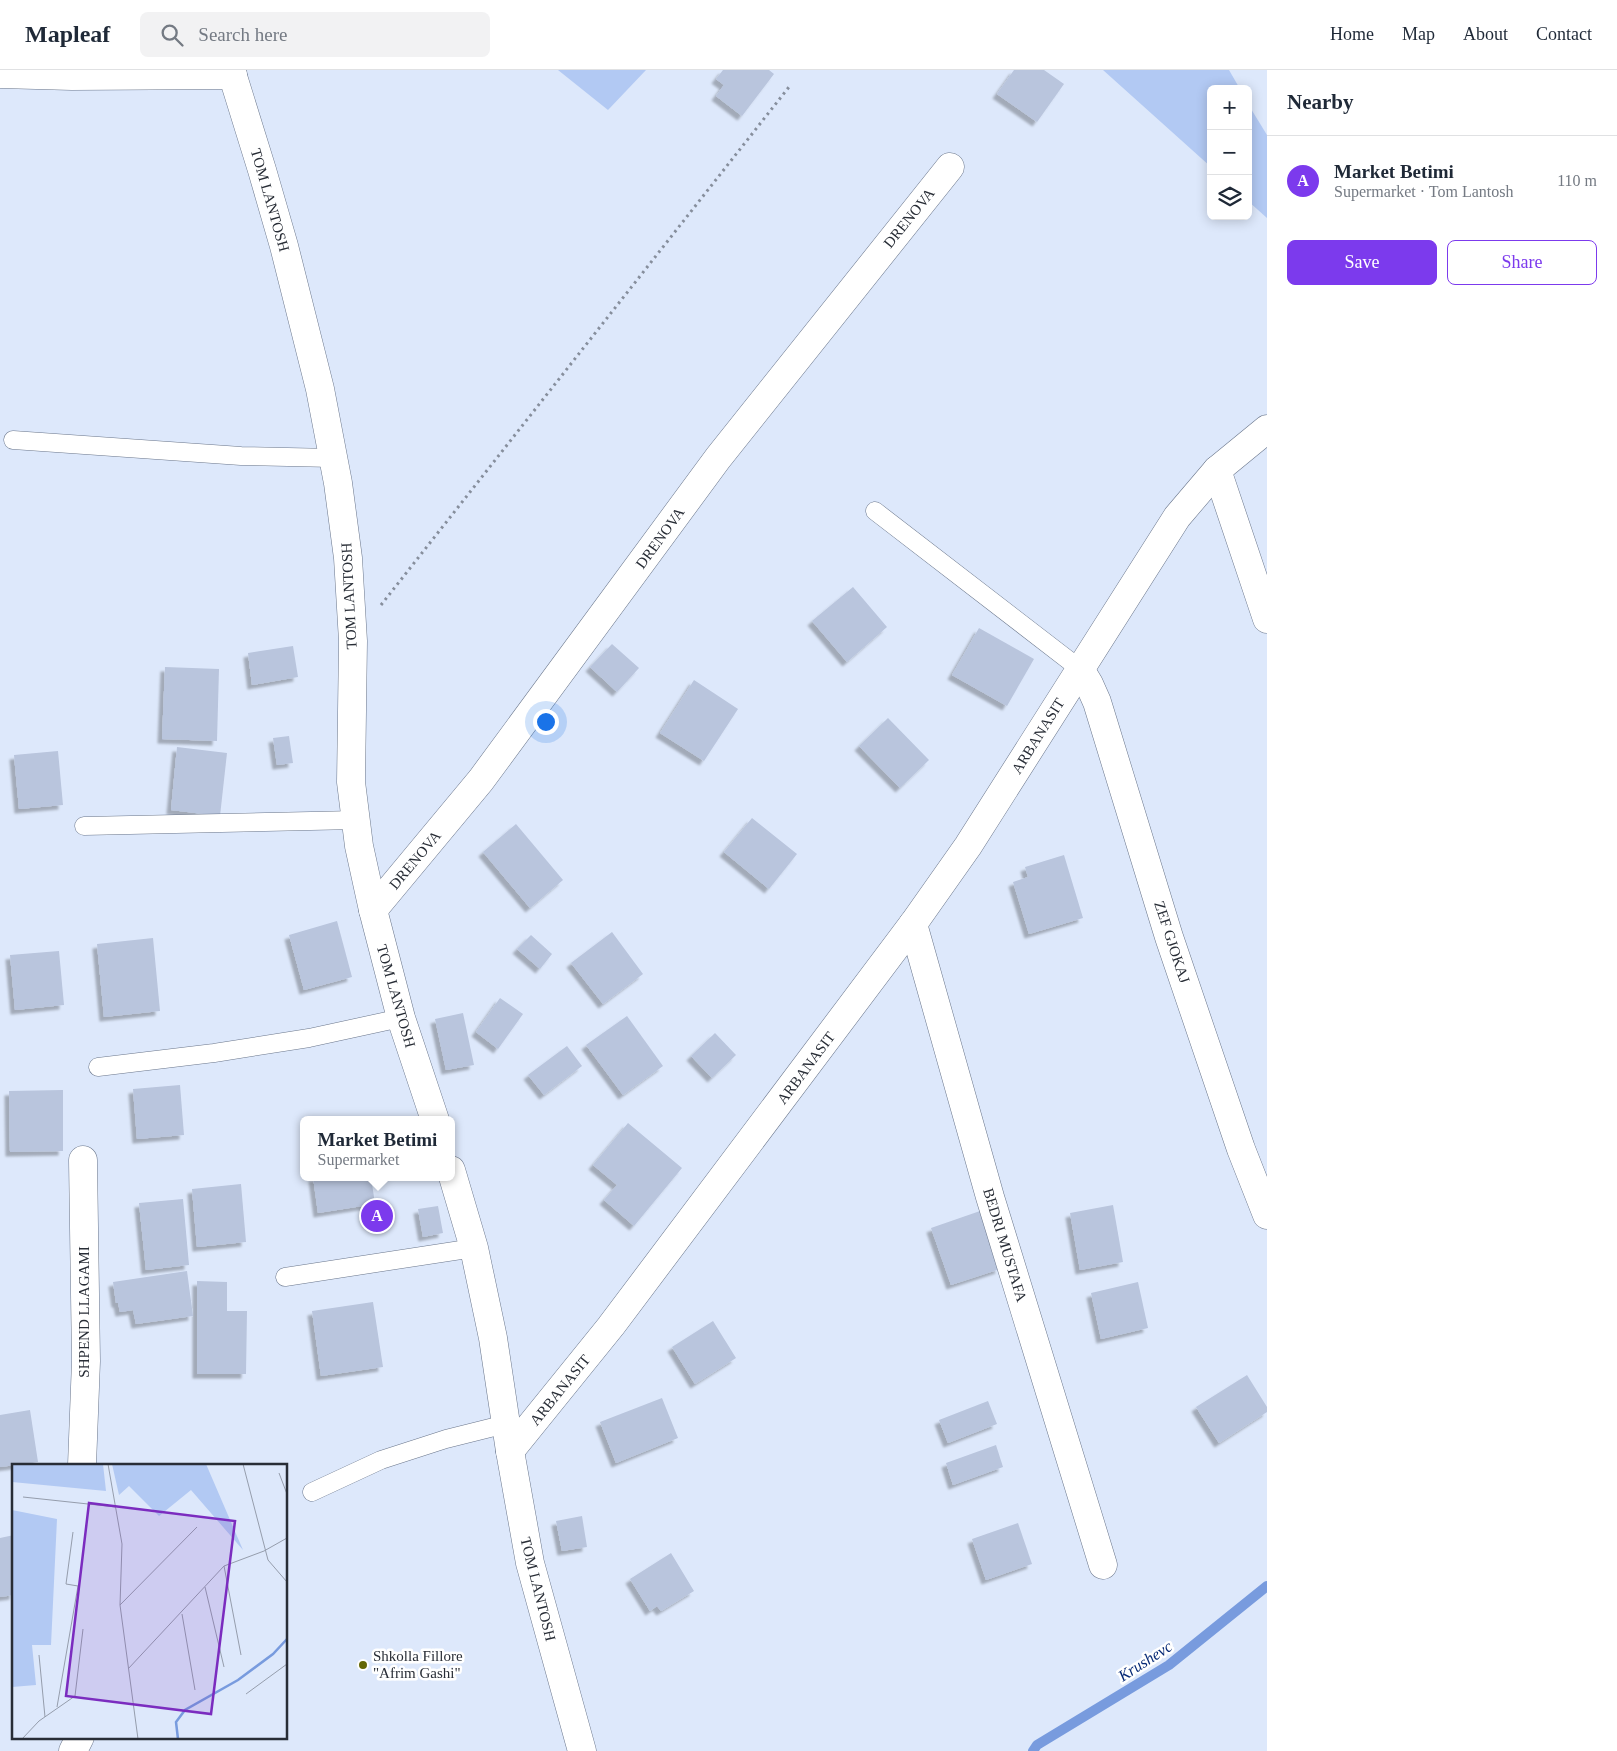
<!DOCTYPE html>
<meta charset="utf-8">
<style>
body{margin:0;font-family:Georgia,serif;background:#f2f2f3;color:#1f2937}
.controls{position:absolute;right:15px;top:15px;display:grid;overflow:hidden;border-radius:8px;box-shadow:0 2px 12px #0003}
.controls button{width:45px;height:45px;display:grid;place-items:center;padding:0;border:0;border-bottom:1px solid #e0e1e3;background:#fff;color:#1f2937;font:25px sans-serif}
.you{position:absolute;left:545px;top:651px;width:18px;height:18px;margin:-12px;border:4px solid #fff;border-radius:50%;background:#1a73e8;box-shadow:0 0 0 8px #1a73e833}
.badge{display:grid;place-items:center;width:32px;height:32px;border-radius:50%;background:#7c3aed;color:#fff;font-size:16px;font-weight:700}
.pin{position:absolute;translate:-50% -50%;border:2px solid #fff;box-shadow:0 1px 5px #0006}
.popup{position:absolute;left:300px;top:1046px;width:155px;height:65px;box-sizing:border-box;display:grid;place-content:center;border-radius:8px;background:#fff;filter:drop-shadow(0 1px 4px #0005);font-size:16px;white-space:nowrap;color:#747a83}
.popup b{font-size:19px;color:#1f2937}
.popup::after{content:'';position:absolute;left:50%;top:100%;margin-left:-10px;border:10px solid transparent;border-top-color:#fff}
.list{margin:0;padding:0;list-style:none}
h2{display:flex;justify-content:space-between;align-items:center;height:65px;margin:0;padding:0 20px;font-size:21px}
h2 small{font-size:16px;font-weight:400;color:#747a83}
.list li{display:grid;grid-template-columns:32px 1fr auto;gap:15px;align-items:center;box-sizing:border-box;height:90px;padding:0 20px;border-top:1px solid #e0e1e3}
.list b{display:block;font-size:19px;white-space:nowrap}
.list p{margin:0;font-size:16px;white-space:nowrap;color:#747a83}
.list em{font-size:16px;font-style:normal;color:#747a83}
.actions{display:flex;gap:10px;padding:15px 20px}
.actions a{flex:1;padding:11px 0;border:1px solid #7c3aed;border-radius:8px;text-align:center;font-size:18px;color:#7c3aed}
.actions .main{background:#7c3aed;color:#fff}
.icon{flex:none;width:28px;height:28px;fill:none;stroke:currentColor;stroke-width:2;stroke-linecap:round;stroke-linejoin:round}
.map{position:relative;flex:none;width:1267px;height:1681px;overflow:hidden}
header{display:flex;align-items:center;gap:30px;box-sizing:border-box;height:70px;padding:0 25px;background:#fff;border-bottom:1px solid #e0e1e3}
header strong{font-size:24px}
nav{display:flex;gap:28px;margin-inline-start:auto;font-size:18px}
.search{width:350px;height:45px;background:#f2f2f3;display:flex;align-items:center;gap:12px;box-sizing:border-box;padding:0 18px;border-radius:8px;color:#747a83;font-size:19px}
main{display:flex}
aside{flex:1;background:#fff}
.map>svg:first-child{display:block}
</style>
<header>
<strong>Mapleaf</strong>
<div class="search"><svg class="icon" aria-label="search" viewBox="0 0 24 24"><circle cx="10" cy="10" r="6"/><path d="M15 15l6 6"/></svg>Search here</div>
<nav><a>Home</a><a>Map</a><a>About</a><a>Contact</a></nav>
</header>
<main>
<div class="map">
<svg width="1267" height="1681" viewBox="0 0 1267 1681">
<defs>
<filter id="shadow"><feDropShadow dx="-4.5" dy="4.5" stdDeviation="1" flood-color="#0004"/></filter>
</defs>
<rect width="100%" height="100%" fill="#dde8fb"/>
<g fill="#b2c9f3">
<path d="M558,0H646L608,40Z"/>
<path d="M1103,0H1229L1240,19H1211V97Z"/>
<path d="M1248,34L1267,65V148L1248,131Z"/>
</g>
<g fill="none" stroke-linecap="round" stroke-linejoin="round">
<path stroke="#789bde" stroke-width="10" d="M1033,1681L1037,1675L1169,1595L1267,1516"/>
</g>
<g fill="#b9c5dd" filter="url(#shadow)">
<path d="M723,0H769L774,4L742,46L716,26L724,15L716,9Z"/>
<path d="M1014,0H1044L1064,14L1037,52L997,24Z"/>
<path d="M853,517L887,557L847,592L812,551Z"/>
<path d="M979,558L1034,589L1007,636L952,605Z"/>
<path d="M612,574L639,598L617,622L590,597Z"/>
<path d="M293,576L298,607L252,615L248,583Z"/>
<path d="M165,597L219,599L217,671L162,669Z"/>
<path d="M694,610L738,639L704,691L660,663Z"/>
<path d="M888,648L929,690L900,718L859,676Z"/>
<path d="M289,666L293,693L277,695L273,668Z"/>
<path d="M177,677L227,683L220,746L171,740Z"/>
<path d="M58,681L63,735L19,739L14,685Z"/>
<path d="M752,748L797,784L769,819L724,782Z"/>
<path d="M516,754L563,810L530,838L483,782Z"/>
<path d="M1064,785L1083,848L1029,864L1013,812L1028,807L1025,797Z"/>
<path d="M337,851L352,907L304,920L289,865Z"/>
<path d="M612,862L643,904L603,934L571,893Z"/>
<path d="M531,865L552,884L540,899L517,879Z"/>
<path d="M153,868L160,941L104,947L97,874Z"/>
<path d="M59,881L64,935L15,940L10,885Z"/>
<path d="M500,928L523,944L498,979L476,962Z"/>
<path d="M463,943L474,995L446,1000L435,949Z"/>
<path d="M627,946L663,996L623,1025L586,975Z"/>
<path d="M715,963L736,985L712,1008L691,986Z"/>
<path d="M567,976L582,996L544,1025L528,1005Z"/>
<path d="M180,1015L184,1065L137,1069L133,1019Z"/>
<path d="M63,1020V1081L10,1082L9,1021Z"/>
<path d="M628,1053L682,1098L634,1156L604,1130L617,1115L593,1095Z"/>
<path d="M313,1107H371L375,1134L318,1143Z"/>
<path d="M241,1114L246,1172L197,1177L192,1119Z"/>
<path d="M183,1129L189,1195L146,1200L139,1133Z"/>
<path d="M1113,1135L1123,1192L1080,1200L1070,1143Z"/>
<path d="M438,1136L443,1163L423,1167L418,1139Z"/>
<path d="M980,1141L1000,1199L951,1215L931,1158Z"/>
<path d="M187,1201L193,1246L136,1254L133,1240L120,1242L118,1233H116L113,1212Z"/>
<path d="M197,1211L227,1212V1241H247L246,1304H197Z"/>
<path d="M1138,1212L1148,1258L1101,1269L1091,1223Z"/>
<path d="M373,1232L383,1297L321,1306L312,1241Z"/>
<path d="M713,1251L736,1288L695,1314L672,1277Z"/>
<path d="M1247,1305L1267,1337V1342L1219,1373L1196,1337Z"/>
<path d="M662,1328L678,1368L616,1393L600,1352Z"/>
<path d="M988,1331L997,1354L948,1373L939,1350Z"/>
<path d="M30,1340L38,1392L0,1397V1345Z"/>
<path d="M996,1375L1003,1397L953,1415L946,1393Z"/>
<path d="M582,1446L587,1477L562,1481L556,1451Z"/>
<path d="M1018,1453L1032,1494L986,1510L972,1469Z"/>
<path d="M14,1465V1525L0,1527V1468Z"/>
<path d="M671,1483L694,1521L661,1541L657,1536L650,1541L630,1509Z"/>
</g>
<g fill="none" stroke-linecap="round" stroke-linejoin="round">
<g stroke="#6a768b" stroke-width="19">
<g id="service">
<path d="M13,370L241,386L333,388"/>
<path d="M875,441L1080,599"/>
<path d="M84,756L356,750"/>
<path d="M98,997L214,983L309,968L401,948"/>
<path d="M285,1207L474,1178"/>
<path d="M312,1422L381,1390L446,1369L506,1354"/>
</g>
</g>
<g stroke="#6a768b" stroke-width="29">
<g id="minor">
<path d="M231,0L262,100L284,176L320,319L338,413L348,488L353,571L351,712L359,776L373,840L401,948L435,1050"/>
<path d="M0,4L72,6L233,5"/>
<path d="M1217,400L1267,549"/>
<path d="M1080,599L1089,614L1097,632L1169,867L1241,1079L1267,1145"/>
<path d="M373,840L481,710L718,388L950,97"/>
<path d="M913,854L990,1127L1103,1495"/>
<path d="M451,1100L474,1178L493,1268L510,1381L530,1493L582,1681"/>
<path d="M510,1381L611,1256L913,854L968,776L1177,447L1217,400L1267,359"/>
<path d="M82,1395L86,1291L83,1090"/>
<path d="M73,1681L80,1667"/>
</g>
</g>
<path stroke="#868e9c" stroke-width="3" stroke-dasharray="2.5 4" stroke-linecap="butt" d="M381,535L789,17"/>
<use href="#service" stroke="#fff" stroke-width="18"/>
<use href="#minor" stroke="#fff" stroke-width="28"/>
</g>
<circle fill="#636705" stroke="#fff" stroke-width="2" cx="363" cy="1595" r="5"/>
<g text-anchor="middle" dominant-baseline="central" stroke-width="5" stroke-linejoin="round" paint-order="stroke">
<g font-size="15" fill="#282d36" stroke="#fff">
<text transform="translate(270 130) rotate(74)">TOM LANTOSH</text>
<text transform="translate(909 148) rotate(-51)">DRENOVA</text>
<text transform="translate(660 468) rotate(-54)">DRENOVA</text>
<text transform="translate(349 526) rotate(-93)">TOM LANTOSH</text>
<text transform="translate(1038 666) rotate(-58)">ARBANASIT</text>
<text transform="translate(415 790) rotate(-50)">DRENOVA</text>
<text transform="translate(1172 872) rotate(72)">ZEF GJOKAJ</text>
<text transform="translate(396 926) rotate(74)">TOM LANTOSH</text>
<text transform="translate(806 998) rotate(-53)">ARBANASIT</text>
<text transform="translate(1005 1175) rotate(73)">BEDRI MUSTAFA</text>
<text transform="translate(84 1242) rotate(-90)">SHPEND LLAGAMI</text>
<text transform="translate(560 1320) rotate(-51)">ARBANASIT</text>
<text transform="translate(538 1519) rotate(76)">TOM LANTOSH</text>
</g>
<g font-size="15" fill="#282d36" stroke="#fff" text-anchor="start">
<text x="373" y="1586">Shkolla Fillore<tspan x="373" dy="17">"Afrim Gashi"</tspan></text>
</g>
<g font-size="16" font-style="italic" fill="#062975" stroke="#fff">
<text transform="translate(1145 1591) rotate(-33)">Krushevc</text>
</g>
</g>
<g transform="translate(12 1394)">
<rect width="275" height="275" fill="#dde8fb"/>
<path d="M0,0H91L94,27L0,18ZM100,0H194L231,86L179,26L147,52L117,22L107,31ZM0,46L45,55L39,181H20L24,221L0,223Z" fill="#b2c9f3"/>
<path fill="none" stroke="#789bde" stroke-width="2.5" d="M166,275L164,258L173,246L226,216L261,190L275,175"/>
<path fill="none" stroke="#959dac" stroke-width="1" d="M96,0L110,80L108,141L126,275M231,0L256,96L275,118M267,9L275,30M11,33L104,43M212,102L229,191M193,123L212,203M108,141L185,63M170,150L183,226M27,191L33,253M116,205L212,102L252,87L275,74M234,230L275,200M45,243L66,122L54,120L61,68M10,275L27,257L63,232L71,165"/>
<path fill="#7b2cbf" fill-opacity="0.15" stroke="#7b2cbf" stroke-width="2.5" d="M77,39L223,57L199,250L54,232Z"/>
<rect width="275" height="275" fill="none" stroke="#282d36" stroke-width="2.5"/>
</g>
</svg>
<div class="controls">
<button>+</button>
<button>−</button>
<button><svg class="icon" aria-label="layers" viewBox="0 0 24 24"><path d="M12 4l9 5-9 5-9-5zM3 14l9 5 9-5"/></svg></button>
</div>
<div class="you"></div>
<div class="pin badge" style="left:377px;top:1146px">A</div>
<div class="popup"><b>Market Betimi</b>Supermarket</div>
</div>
<aside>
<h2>Nearby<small></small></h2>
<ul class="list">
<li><span class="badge">A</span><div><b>Market Betimi</b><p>Supermarket · Tom Lantosh</p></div><em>110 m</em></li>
</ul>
<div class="actions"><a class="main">Save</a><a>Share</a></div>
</aside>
</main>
